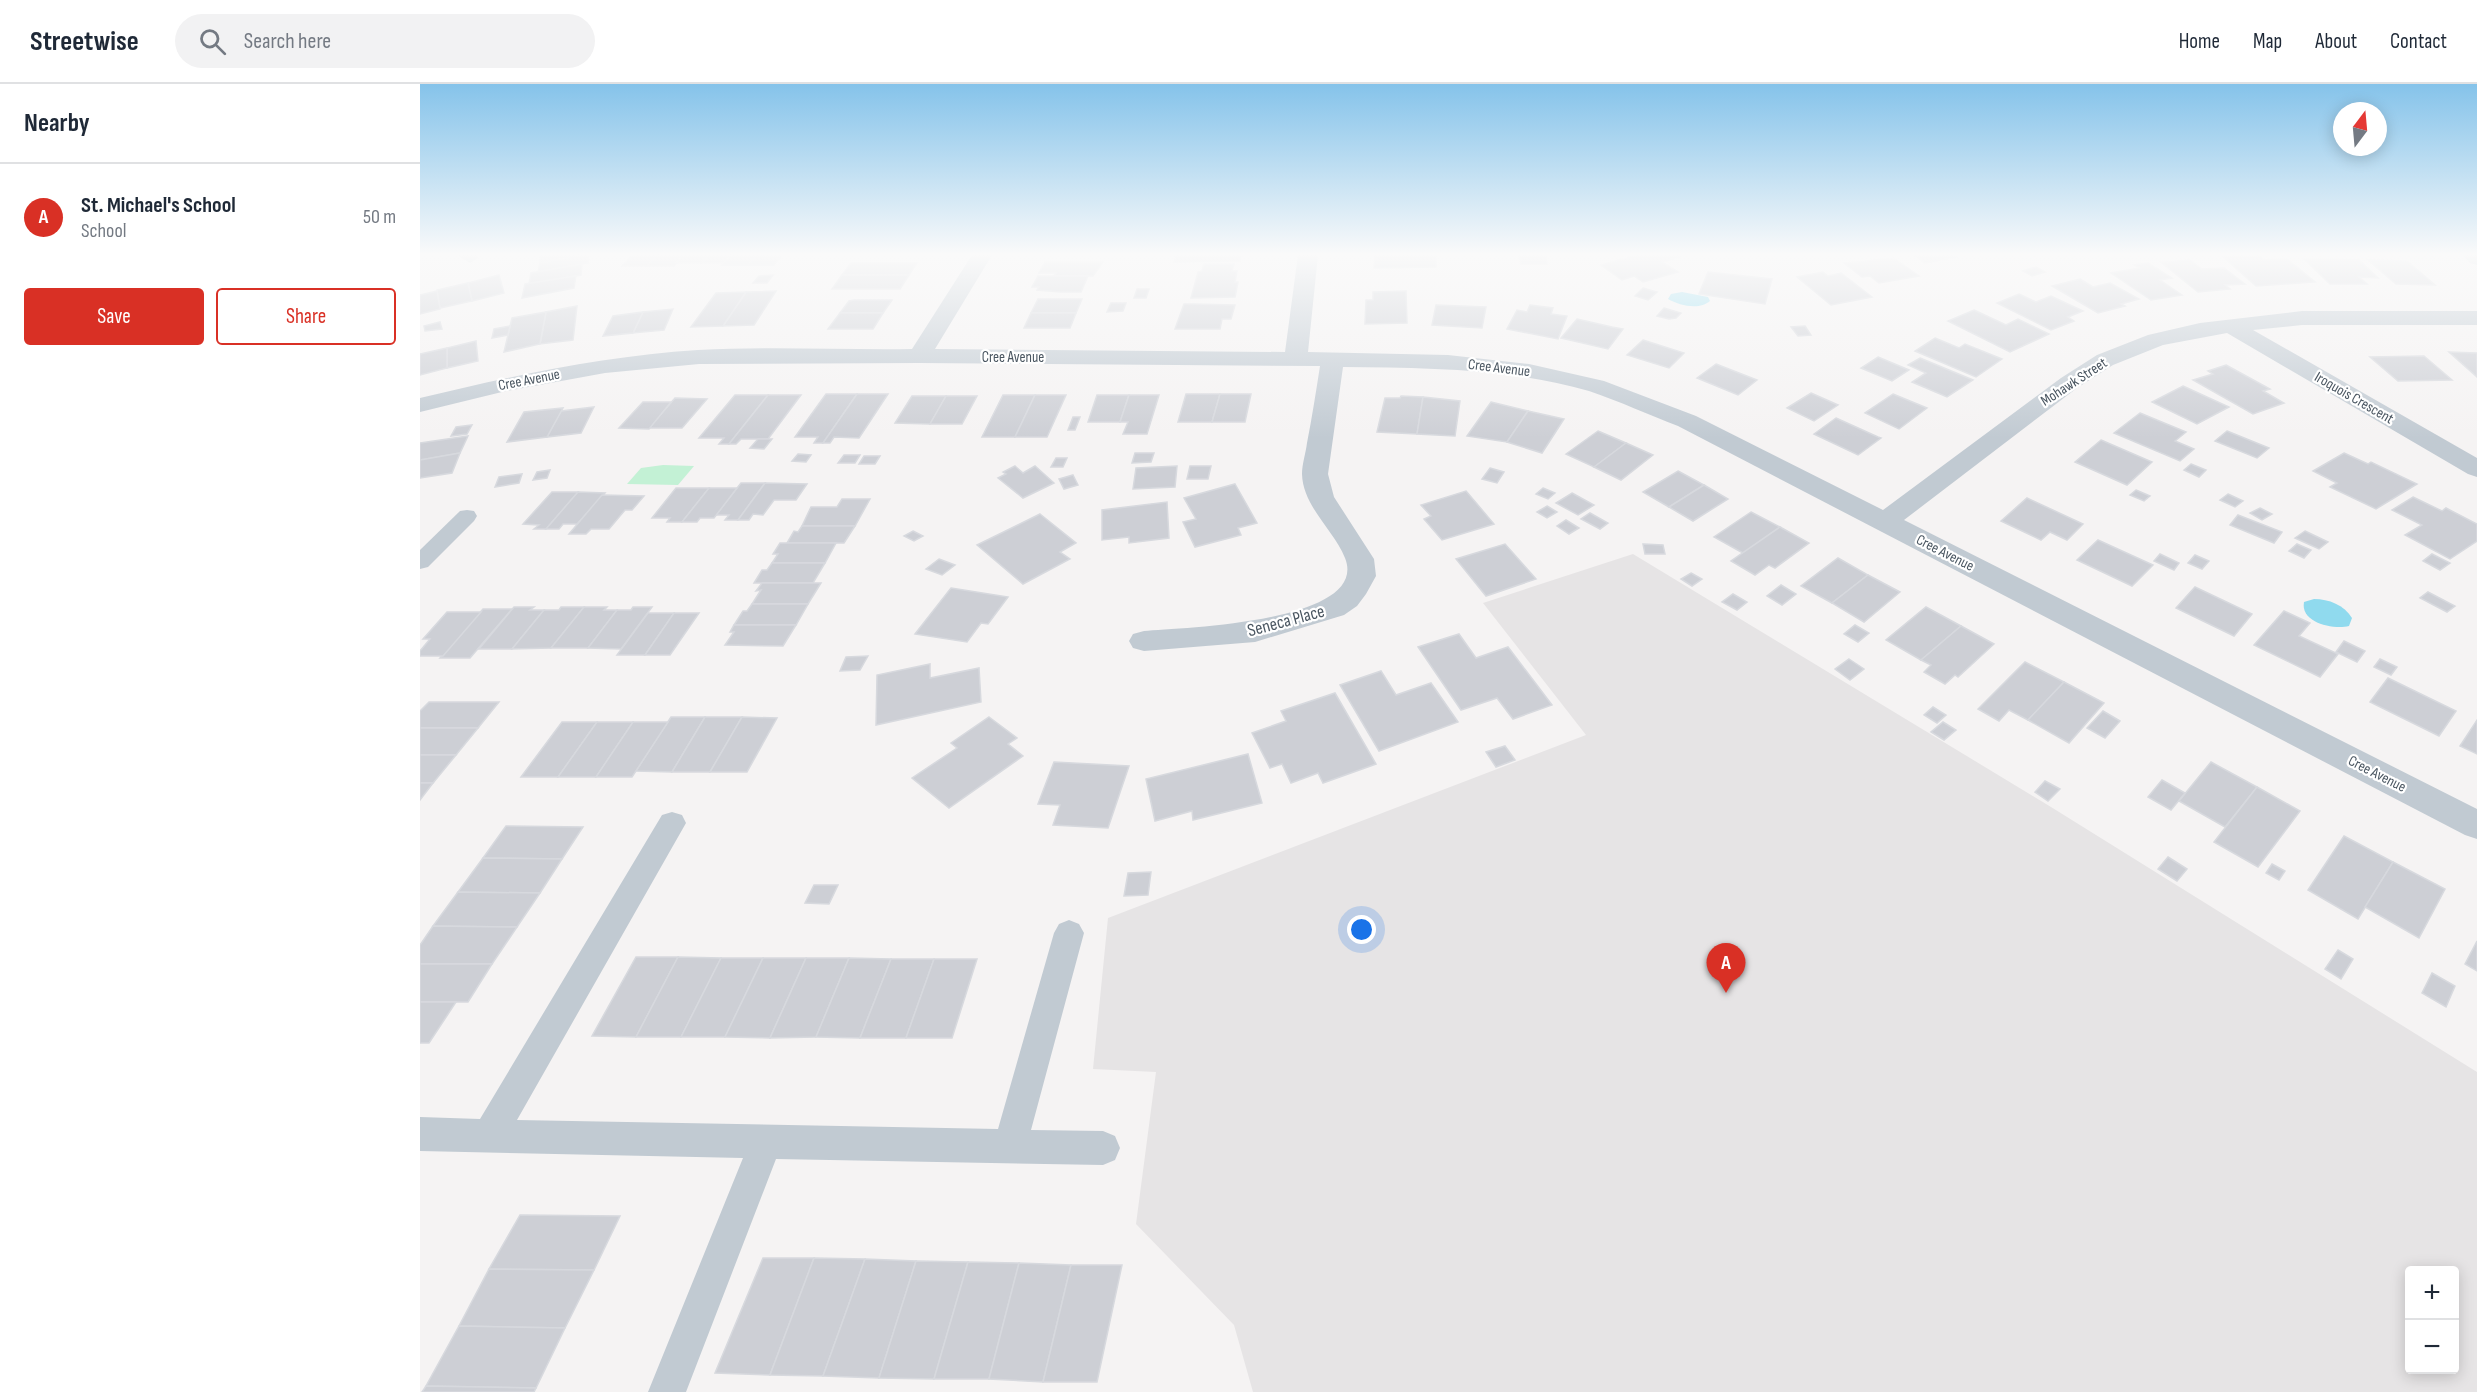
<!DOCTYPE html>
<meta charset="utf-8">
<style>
body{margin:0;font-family:"Sofia Sans Condensed",sans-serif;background:#f2f2f3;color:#1f2937}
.controls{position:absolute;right:18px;bottom:18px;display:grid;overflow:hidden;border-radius:6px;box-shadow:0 3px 15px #0003}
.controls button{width:54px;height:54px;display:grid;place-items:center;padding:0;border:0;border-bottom:2px solid #e0e1e3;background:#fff;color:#1f2937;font:30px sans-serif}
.compass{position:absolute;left:1913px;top:18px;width:54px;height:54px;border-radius:50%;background:#fff;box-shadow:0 3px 15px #0003;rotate:16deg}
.you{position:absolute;left:942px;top:846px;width:21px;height:21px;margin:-15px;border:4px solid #fff;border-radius:50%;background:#1a73e8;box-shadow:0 0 0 9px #1a73e833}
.badge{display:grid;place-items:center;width:39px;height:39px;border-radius:50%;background:#d93025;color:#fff;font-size:20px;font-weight:700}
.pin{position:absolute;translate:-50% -50px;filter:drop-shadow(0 2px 3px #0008)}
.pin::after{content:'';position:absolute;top:32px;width:21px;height:18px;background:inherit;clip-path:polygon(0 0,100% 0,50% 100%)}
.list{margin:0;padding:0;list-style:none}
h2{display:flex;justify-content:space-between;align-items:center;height:78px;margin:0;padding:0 24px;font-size:26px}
h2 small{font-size:20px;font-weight:400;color:#747a83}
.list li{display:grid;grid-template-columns:39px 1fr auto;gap:18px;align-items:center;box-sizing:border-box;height:108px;padding:0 24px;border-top:2px solid #e0e1e3}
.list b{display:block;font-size:22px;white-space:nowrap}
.list p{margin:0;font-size:20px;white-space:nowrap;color:#747a83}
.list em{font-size:20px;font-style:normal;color:#747a83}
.actions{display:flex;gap:12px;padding:18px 24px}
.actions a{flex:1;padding:14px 0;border:2px solid #d93025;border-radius:6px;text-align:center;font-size:21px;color:#d93025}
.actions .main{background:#d93025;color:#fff}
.icon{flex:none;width:33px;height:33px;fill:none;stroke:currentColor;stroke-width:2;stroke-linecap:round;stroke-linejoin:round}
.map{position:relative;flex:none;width:2057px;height:1308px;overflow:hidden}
header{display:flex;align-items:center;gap:36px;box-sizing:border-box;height:84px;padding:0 30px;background:#fff;border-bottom:2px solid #e0e1e3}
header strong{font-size:28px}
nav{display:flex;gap:33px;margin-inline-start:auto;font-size:21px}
.search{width:420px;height:54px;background:#f2f2f3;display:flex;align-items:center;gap:15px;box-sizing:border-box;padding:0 21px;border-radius:33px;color:#747a83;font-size:22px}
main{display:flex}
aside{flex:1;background:#fff}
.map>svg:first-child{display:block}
</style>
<header>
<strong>Streetwise</strong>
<div class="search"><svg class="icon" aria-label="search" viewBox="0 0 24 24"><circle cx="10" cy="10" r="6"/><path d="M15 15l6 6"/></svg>Search here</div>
<nav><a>Home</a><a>Map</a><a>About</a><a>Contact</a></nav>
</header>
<main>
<aside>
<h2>Nearby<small></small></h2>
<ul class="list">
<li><span class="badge">A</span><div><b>St. Michael's School</b><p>School</p></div><em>50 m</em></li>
</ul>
<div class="actions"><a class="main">Save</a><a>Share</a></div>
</aside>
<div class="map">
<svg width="2057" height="1308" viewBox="0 0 2057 1308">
<rect width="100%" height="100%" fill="#f5f3f3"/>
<path fill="#e6e4e5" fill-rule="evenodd" d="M1213,470L1631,723L2057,988V1308H833L814,1241L716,1140L736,988L673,985L688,834L1166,651L1063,519ZM1990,1186H2034V1286H1990Z"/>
<path fill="#c3f1d5" d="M243,381L274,382L258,401L207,400L221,384Z"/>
<g fill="#90daee">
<path d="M1262,208L1288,213L1290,217C1280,226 1260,222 1248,215L1251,210Z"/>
<path d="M1894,515C1909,515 1924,521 1932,534L1929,542C1914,546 1880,539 1884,518Z"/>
</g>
<g fill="#cdcfd5" stroke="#d7d9de" stroke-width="1.5">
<path d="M120,171H161L120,179Z"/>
<path d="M161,171H169L168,179L118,188L120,179Z"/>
<path d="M213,171H237L227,182H202Z"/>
<path d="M237,171H264L254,182H227Z"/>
<path d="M264,171H289L282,179H256Z"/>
<path d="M289,171H311L305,179H282Z"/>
<path d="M311,171H337L328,181H302Z"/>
<path d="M337,171H362L354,181H328Z"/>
<path d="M756,171H821L820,177L754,178Z"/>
<path d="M955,171H1016V183L954,184Z"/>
<path d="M1099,171H1126L1127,180H1101Z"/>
<path d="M1217,171H1258L1260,173L1242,178L1258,188L1223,198L1214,192L1202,196L1181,181Z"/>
<path d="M1494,171H1533L1537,173L1505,179Z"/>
<path d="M1839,171L1844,176L1867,175L1895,198L1836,202L1802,172Z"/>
<path d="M1474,174L1499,192L1459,199L1450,192L1442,193L1424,179Z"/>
<path d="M1884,175L1939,176L1958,194L1939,193L1947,200H1910Z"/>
<path d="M1770,176L1782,185L1804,184L1825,200L1805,201L1810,205L1778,208L1741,178Z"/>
<path d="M1948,176L1987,177L2015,201L1976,200Z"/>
<path d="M625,178H683L673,192H634L636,189H619Z"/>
<path d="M431,179H497L489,191H422Z"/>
<path d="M1728,179L1752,194L1740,196L1762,211L1731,216L1691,189L1720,184L1714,181Z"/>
<path d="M162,180L161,191L109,200L111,189Z"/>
<path d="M784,180H814L812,187H817L815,198H818L815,213L771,214L778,188L782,187Z"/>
<path d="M1616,183L1625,188L1612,192L1603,187Z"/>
<path d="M1288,188L1352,195L1345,220L1279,210Z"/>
<path d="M1403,188L1408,192L1421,189L1452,213L1411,221L1377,193Z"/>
<path d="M79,191L84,209L52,217L48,199Z"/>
<path d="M353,191L347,199H333L339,192Z"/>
<path d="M422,191H489L480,205H412Z"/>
<path d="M156,192L154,204L102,214L105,200Z"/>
<path d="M618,192H668L661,208H641L617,206L619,203H612Z"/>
<path d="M1660,195L1673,203L1690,199L1719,215L1701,220L1705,222L1678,229L1632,202Z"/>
<path d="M48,199L52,217L20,224L17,206Z"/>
<path d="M1223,204L1237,208L1228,216L1215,212Z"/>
<path d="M717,205H729L726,214H714Z"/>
<path d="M17,207L20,225L0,230V211Z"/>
<path d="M356,207L334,241L303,242L326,208Z"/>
<path d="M986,207L987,239L945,240L946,216H953V208Z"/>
<path d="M326,208L303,242L271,243L296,209Z"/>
<path d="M1599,210L1616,218L1631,212L1663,227L1648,233L1654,237L1631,246L1577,219Z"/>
<path d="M618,215H662L656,229H611Z"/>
<path d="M434,216H472L463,229H420L429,217Z"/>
<path d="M691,219H706L703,227L687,228Z"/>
<path d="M764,220H772L815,221L811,235H802L800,245H755Z"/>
<path d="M1016,221L1066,223L1062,244L1012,241Z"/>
<path d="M1110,221L1133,224L1131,230L1147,232L1138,255L1087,245L1097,226L1107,228Z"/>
<path d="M157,222L153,256L120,260L126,228Z"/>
<path d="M1244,224L1261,229L1256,234L1249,235L1237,232Z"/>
<path d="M253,225L244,246L213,249L223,228Z"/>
<path d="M1554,226L1586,241L1598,235L1629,250L1590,268L1528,237Z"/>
<path d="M126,228L120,260L84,268L92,234Z"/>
<path d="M223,228L213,249L183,252L193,232Z"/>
<path d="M420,229H463L453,245H408Z"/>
<path d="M611,229H656L650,244H604Z"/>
<path d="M1157,235L1192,243L1203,245L1188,265L1141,254Z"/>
<path d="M20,238L22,245L5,247L4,242Z"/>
<path d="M90,242L88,251L72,254L74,245Z"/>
<path d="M1385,242L1391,251L1378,252L1371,243Z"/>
<path d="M1515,254L1539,264L1545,260L1582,275L1556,293L1495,267Z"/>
<path d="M1223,256L1264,269L1249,284L1207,271Z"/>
<path d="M56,257L58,277L27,284V264Z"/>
<path d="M27,264V284L0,291V270Z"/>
<path d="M2029,268L2057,269V293Z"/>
<path d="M2004,272L2032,296L1978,297L1950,273Z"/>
<path d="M1458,273L1489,286L1472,297L1441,284Z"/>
<path d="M1500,274L1553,296L1527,313L1492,298L1506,289L1488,281Z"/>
<path d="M1296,280L1337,296L1318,311L1277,294Z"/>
<path d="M1806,281L1850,305L1843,307L1864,319L1833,330L1773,296L1793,290L1788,287Z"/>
<path d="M1763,302L1809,323L1777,340L1732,318Z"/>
<path d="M1391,309L1418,321L1394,337L1367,324Z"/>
<path d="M406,310H437L403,359H394L398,353H375Z"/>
<path d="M437,310H468L439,354L414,353L410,359H403Z"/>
<path d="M766,310H800L792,338H758Z"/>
<path d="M800,310H831L825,338H792Z"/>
<path d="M1473,310L1507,324L1479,345L1445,329Z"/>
<path d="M315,311H348L309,360H299L304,354H279Z"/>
<path d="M348,311H381L348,355H321L316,360H309Z"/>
<path d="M583,311H615L595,353H562Z"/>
<path d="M615,311H646L627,353H595Z"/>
<path d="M677,311H709L700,338H668Z"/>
<path d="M709,311H739L727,350H703L708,338H700Z"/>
<path d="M492,312H526L510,340L475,339Z"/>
<path d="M526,312H557L542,340H510Z"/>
<path d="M981,312L1003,313L997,350L957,348L965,314H980Z"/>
<path d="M1003,313L1040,317L1035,352L997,350Z"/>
<path d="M255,314L287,315L262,344H229Z"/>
<path d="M223,318H251L229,345L199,344Z"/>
<path d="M1071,318L1108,327L1087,358L1047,352Z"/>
<path d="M174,323L161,349L127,353L141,327Z"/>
<path d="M143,324L127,353L87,358L104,328Z"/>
<path d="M1108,327L1144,335L1122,369L1087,358Z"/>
<path d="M1720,329L1766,348L1755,357L1774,365L1760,377L1694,349Z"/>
<path d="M653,333H660L655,346H648Z"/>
<path d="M1416,334L1458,353L1461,354L1438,371L1394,350Z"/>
<path d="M52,341L47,350L31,352L36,343Z"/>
<path d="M1178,347L1206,359L1174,383L1146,370Z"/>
<path d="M1807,347L1849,364L1837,374L1795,357Z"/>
<path d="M48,352L40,369L0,376V359Z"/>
<path d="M338,355H352L344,365L330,364Z"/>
<path d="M1681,356L1732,378L1707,401L1655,378Z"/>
<path d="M1206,359L1233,371L1201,396L1174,383Z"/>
<path d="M40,369L32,389L0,394V376Z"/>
<path d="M715,369H734L731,378L712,379Z"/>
<path d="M1924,369L1948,380L1951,378L1997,400L1956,425L1910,403L1917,399L1893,387Z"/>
<path d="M378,370L391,371L386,378L372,377Z"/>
<path d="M424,371H440L435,379H418Z"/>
<path d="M444,372H460L455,380H439Z"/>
<path d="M636,374H647L643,383H631Z"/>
<path d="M1771,380L1786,386L1779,393L1764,386Z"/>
<path d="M595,382L603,389L615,382L634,399L603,414L578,394L586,390L583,388Z"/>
<path d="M757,382L755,403L713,405L716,384Z"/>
<path d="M770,382H791L788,395H767Z"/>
<path d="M1070,384L1084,388L1077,399L1062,395Z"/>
<path d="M130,386L127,394L113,396L117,388Z"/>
<path d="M1258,387L1284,401L1249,423L1223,408Z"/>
<path d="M102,390L99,399L75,403L79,393Z"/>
<path d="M653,391L658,401L644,405L639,395Z"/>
<path d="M321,399H345L318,436H305L309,431H296Z"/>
<path d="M345,399L387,400L376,416H354L343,431L333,430L329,436H318Z"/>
<path d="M815,400L837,439L818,444L821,451L775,463L763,438L776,435L764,414Z"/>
<path d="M1284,401L1308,415L1273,437L1249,423Z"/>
<path d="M256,404H289L262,438H247L250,434H232Z"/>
<path d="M289,404H317L294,434H280L277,438H262Z"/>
<path d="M1123,404L1135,409L1128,415L1116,410Z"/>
<path d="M1716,406L1730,412L1724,417L1710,411Z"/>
<path d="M1046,407L1074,440L1022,456L1004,435L1011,432L1001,421Z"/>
<path d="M132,408H158L126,445H114L119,441L103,440Z"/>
<path d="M158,408L185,409L157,440H143L139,445H126Z"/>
<path d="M1152,409L1174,421L1158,431L1136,419Z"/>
<path d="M1808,410L1823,417L1815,423L1800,416Z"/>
<path d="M182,411L224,412L212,426H205L189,445H171L166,450H149Z"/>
<path d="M1993,413L2022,427L2026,424L2057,440V457L2030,475L1985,451L2002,441L1972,426Z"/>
<path d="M1607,414L1663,440L1647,456L1630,448L1621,456L1581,437Z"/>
<path d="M422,415H450L435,442H382L391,423H417Z"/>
<path d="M747,418L749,454L709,459V453L682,456V426Z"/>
<path d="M1127,422L1137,428L1127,434L1117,428Z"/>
<path d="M1840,424L1852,430L1842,436L1830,429Z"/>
<path d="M1331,428L1360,443L1323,469L1294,453Z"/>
<path d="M1170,429L1188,439L1180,445L1161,435Z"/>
<path d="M620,430L656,459L640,468L650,475L603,500L557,461Z"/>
<path d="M1818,431L1862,448L1854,459L1810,441Z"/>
<path d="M1146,436L1159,444L1149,450L1137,442Z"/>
<path d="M382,442H435L424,459H367L374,447L378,448Z"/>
<path d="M1360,443L1389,459L1355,484L1349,481L1335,491L1311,477Z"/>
<path d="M493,447L503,452L494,457L484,452Z"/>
<path d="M1885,447L1908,458L1899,465L1875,454Z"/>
<path d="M1678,456L1733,481L1712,502L1657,476Z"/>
<path d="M360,459H416L405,479H352L358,470H353Z"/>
<path d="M1085,460L1116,495L1066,512L1036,475Z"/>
<path d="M1223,460L1243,461L1245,470H1225Z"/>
<path d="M1877,460L1891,466L1884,474L1869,467Z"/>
<path d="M1740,470L1759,479L1754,486L1734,477Z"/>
<path d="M2012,470L2030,479L2020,486L2003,477Z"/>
<path d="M1775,471L1789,477L1782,485L1768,479Z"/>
<path d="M1418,474L1448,491L1412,519L1381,502Z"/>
<path d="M519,475L535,481L522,491L506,485Z"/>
<path d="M352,479H405L393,499H334L342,486H347Z"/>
<path d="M1271,489L1282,495L1272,502L1261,495Z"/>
<path d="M1448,491L1480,508L1444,538L1412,519Z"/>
<path d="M342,499H401L388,520H332L341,506L336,507Z"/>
<path d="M1361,501L1376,510L1362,521L1347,512Z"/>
<path d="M1775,503L1832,530L1814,552L1756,524Z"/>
<path d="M531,504L588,513L568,540L561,539L547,558L495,550Z"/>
<path d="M2008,508L2035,522L2027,528L2000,514Z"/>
<path d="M1313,510L1327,518L1317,526L1302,518Z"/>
<path d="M332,520H388L376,541H314L323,527H327Z"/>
<path d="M94,523H114L110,526H124L92,565H59Z"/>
<path d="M141,523H164L131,564L92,565L124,526H139Z"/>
<path d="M164,523H187L184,526H197L168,564H131Z"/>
<path d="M213,523H232L201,565L168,564L197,526H211Z"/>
<path d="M1506,523L1541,542L1501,576L1466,556Z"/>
<path d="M63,525H92L50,574H20Z"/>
<path d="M1864,527L1890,539L1879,552L1918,570L1900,593L1834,561Z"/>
<path d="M27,528H61L23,572H0V567L10,555H3Z"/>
<path d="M228,529H254L225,571H197Z"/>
<path d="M254,529H279L250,571H225Z"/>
<path d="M314,541H376L363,562L305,561L314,548H310Z"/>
<path d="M1435,541L1449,549L1438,558L1424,550Z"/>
<path d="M1541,542L1574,560L1538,593L1535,591L1525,600L1504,588L1511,581L1501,576Z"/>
<path d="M1039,550L1056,574L1088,563L1132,621L1093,635L1077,614L1041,626L998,563Z"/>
<path d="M1924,557L1945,567L1937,578L1916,568Z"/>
<path d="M448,572L440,586L420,587L426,573Z"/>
<path d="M1429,575L1444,585L1430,596L1415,585Z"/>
<path d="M1960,575L1977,583L1971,591L1954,583Z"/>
<path d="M1605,578L1644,598L1608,636L1589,626L1579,637L1558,625Z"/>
<path d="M510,580V594L559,584L561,618L456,641L457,591Z"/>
<path d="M961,587L976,611L1011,599L1038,638L959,667L920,601Z"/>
<path d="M1968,594L2036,627L2019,652L1950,618Z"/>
<path d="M1644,598L1684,619L1649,659L1608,636Z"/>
<path d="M915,609L956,680L903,699L898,689L871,699L862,680L850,684L832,649L866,637L861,627Z"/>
<path d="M9,618H79L58,644H0V627Z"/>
<path d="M1513,623L1526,631L1517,639L1504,631Z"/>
<path d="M1683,627L1700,637L1685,654L1667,644Z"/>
<path d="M251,633H285L252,688L216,687Z"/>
<path d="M285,633H322L290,688H252Z"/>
<path d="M322,633L357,634L327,688H290Z"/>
<path d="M569,633L597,654L588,660L603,672L529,724L492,694L537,664L531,659Z"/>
<path d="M2057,636V670L2040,662Z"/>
<path d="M142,638H177L138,693H101Z"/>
<path d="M177,638H213L176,693H138Z"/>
<path d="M213,638H248L212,693H176Z"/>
<path d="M1523,638L1536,646L1524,656L1511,648Z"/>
<path d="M0,644H58L36,671H0Z"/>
<path d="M1085,662L1095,676L1076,683L1066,668Z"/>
<path d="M828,670L842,719L773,736L772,727L735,737L726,695Z"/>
<path d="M0,671H36L13,699H0Z"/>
<path d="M634,678L709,682L688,744L633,741L640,721L618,720Z"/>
<path d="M1791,678L1837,703L1805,743L1759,717Z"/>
<path d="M1742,696L1765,709L1751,726L1728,713Z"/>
<path d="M1625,697L1640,705L1628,717L1615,708Z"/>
<path d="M0,699H13L0,716Z"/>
<path d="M1837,703L1880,727L1838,783L1794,758Z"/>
<path d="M86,742L163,743L142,775L63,774Z"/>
<path d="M1924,752L1973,778L1938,835L1888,806Z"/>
<path d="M1748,773L1767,785L1757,797L1738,785Z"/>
<path d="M63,774L142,775L120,809L38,808Z"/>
<path d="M1973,778L2025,805L1999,854L1945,823Z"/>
<path d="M1852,780L1865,787L1859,796L1846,789Z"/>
<path d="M731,788L728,811L704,812L708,789Z"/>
<path d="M394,801H418L409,820L385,819Z"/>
<path d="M38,808L120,809L97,843L13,842Z"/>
<path d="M13,842L97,843L72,880H0V861Z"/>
<path d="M2057,857V887L2045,880Z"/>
<path d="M1918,866L1933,875L1921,895L1905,885Z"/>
<path d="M216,873H258L216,953L172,952Z"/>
<path d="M258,873L301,874L261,953H216Z"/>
<path d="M301,874H343L305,953H261Z"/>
<path d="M343,874H386L350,954L305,953Z"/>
<path d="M386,874H429L396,953L350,954Z"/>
<path d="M429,874L471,875L440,954L396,953Z"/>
<path d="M471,875H514L486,954H440Z"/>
<path d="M514,875H557L532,954H486Z"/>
<path d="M0,880H72L48,918H0Z"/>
<path d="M2012,889L2035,902L2026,923L2002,909Z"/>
<path d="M0,918H36L9,959H0Z"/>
<path d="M100,1131L200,1132L174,1186L69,1185Z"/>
<path d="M343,1174H394L350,1291L295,1289Z"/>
<path d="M394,1174L445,1175L403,1292L350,1291Z"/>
<path d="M445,1175L496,1177L459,1294L403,1292Z"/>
<path d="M496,1177L548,1178L514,1295L459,1294Z"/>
<path d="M548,1178L599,1179L569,1295H514Z"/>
<path d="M599,1179L651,1181L623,1298L569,1295Z"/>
<path d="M651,1181H702L677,1298H623Z"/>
<path d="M69,1185L174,1186L145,1244L39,1242Z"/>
<path d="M39,1242L145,1244L116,1304L6,1302Z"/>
<path d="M6,1302L116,1304L114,1308H2Z"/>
</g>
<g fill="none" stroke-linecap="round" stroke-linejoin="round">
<g fill="#c1cad2" fill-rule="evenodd">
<path d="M37,171H56L58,174L50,179Z"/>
<path d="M47,426L54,427L57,432L54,437L8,483L0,485V466L40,427Z"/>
<path d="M252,728L262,731L266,739L97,1036L578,1045L634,849L639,840L649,836L659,840L664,849L611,1046L683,1047L695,1052L700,1064L695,1076L683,1081L356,1075L266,1308H228L323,1074L0,1067V1033L60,1035L242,731Z"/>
</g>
<g fill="#c1cad2" fill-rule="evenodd">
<path d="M552,171H572L515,265L865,268L878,171H898L888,268L1028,271L1109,280L1184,297L1276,332L1463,426L1641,294L1677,271L1728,251L1780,239L1882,227H2057V241H1882L1833,246L2057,374V393L2048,390L1807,249L1743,261L1693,281L1657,304L1484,436L2057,725V755L2045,751L1258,342C1229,331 1199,317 1169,307C1090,284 1005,284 923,283L908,390L914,413L954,475L956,492L946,510L937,522L924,531L835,558L724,567L713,564L709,557L713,550L724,547C759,544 951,539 925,474C914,446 883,423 882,390C882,380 886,368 887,359C892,333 896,308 900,282L499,279L279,280L185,289L86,307L0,328V314C92,292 183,272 278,266C349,262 421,266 492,265Z"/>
<path d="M2043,171H2057V181L2050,179Z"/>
</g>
</g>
<linearGradient id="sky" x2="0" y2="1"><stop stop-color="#85c3ea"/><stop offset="0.48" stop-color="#fafafa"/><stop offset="1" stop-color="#fafafa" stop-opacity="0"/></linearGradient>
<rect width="2057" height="354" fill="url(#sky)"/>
<g text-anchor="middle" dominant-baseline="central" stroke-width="4.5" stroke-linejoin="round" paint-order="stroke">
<g font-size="15" fill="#4a5661" stroke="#fff">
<text x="593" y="273">Cree Avenue</text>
<text transform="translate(1079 284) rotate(7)">Cree Avenue</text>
<text transform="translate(109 296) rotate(-11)">Cree Avenue</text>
<text transform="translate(1654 298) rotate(-33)">Mohawk Street</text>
<text transform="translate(1934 314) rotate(30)">Iroquois Crescent</text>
<text transform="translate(1525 469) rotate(27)">Cree Avenue</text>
<text transform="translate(1957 690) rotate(27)">Cree Avenue</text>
</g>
<g font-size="18" fill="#4a5661" stroke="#fff">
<text transform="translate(866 537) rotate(-15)">Seneca Place</text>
</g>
</g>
</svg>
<div class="controls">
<button>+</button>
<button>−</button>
</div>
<svg class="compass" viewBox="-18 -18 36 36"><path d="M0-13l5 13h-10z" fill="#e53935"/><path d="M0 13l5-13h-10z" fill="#747a83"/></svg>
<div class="you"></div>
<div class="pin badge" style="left:1306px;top:909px">A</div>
</div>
</main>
